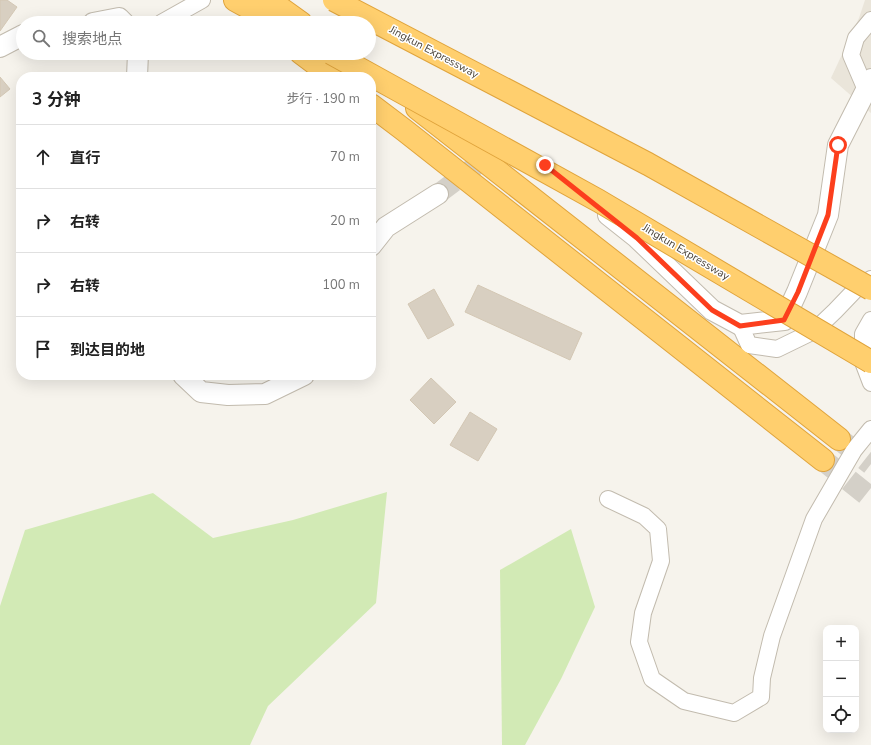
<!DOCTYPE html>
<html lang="zh">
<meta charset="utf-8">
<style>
body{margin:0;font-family:"Nunito Sans","Noto Sans SC",sans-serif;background:#f6f6f6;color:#222}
.controls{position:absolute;right:12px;bottom:12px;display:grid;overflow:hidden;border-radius:8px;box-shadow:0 4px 16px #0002}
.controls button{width:36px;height:36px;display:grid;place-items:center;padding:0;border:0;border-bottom:1px solid #e0e0e0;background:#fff;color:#222;font:20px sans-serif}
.stop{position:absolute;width:12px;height:12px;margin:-9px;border:3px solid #fc3f1d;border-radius:50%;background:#fff}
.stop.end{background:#fc3f1d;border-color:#fff;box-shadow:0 1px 4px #0008}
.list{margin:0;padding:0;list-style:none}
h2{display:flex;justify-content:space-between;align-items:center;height:52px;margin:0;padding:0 16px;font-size:17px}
h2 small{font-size:13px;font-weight:400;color:#767676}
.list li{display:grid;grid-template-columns:26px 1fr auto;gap:12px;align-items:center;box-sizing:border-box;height:64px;padding:0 16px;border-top:1px solid #e0e0e0}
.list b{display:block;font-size:15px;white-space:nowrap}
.list em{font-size:13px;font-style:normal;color:#767676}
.icon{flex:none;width:22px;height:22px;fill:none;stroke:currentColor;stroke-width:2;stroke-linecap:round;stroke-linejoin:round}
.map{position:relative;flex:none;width:871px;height:745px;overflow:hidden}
.search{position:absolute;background:#fff;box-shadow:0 4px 16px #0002;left:16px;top:16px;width:360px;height:44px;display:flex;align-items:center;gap:10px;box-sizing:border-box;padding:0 14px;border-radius:22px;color:#767676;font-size:15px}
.panel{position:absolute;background:#fff;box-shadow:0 4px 16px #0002;left:16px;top:72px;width:360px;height:308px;border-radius:16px}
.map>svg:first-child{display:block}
</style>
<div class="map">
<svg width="871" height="745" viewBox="0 0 871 745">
<rect width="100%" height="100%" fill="#f6f3ec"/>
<path fill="#eae5da" d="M865,0H871V113L831,78L859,18Z"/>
<g fill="#d2eab5">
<path d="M387,492L376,603L268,706L250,745H0V606L25,530L153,493L213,538L293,520Z"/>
<path d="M571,529L595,607L561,679L525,745H502L500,570Z"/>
</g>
<g fill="#d8cfc1" stroke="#d3c7b4">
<path d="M0,0H7L17,7L0,31Z"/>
<path d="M0,77L10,89L0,97Z"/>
<path d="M478,285L582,333L570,360L465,312Z"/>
<path d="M434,289L454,325L428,339L408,304Z"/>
<path d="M431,378L456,402L434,424L410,400Z"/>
<path d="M470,412L497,429L478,461L450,445Z"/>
</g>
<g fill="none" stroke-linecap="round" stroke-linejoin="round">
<path stroke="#d4d0c8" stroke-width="20" stroke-dasharray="20 10" stroke-linecap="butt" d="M438,194L494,152"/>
<g stroke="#d4d0c8" stroke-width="22" stroke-dasharray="22 11" stroke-linecap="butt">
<path d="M839,439L871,464"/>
<path d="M823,460L871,498"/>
</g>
<g stroke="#c2bbae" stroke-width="18">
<g id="minor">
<path d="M161,23L202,0"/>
<path d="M866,90L851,55L856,38L871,20"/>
<path d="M871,320L863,334V362L871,383"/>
<path d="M740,325L749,345L777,349L814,331L835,311L858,287L871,279"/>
<path d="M608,499L644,516L658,529L661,561L643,613L639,642L652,679L684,701L734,713L761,697L762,678L772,636L814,519L854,450L871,429"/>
</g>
</g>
<g stroke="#c2bbae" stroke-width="22">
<g id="tertiary">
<path d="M93,23L119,18L124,23"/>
<path d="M0,47L23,35"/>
<path d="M137,77L138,53"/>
<path d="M608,215L637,238L712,310L740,325L784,320L797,292L828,215L838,145L866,90L871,79"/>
<path d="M371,246L386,227L438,194"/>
<path d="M183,375L201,392L228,395L265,394L304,375"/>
</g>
</g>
<g stroke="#e0a43c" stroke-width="24">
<g id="motorway">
<path d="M235,0L277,23"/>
<path d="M269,0L301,23"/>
<path d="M301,53L333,77"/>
<path d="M371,105L404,130L823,460"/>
<path d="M417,108L839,439"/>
</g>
</g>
<use href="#minor" stroke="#fff" stroke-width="16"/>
<use href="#tertiary" stroke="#fff" stroke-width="20"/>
<use href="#motorway" stroke="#ffcf6e" stroke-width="22"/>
<g stroke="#e0a43c" stroke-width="24" stroke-linecap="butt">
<g id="motorway-bridge">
<path d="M334,0L648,164L871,289"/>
<path d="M331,53L599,201L871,362"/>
</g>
</g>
<use href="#motorway-bridge" stroke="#ffcf6e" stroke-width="22"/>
</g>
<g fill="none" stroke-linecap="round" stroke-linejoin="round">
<path stroke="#fc3f1d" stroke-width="5" d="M545,165L637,238L712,310L740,326L784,320L798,292L828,215L838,145"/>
</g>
<g text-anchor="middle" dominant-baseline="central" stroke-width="3" stroke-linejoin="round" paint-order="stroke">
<g font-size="11" fill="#4b4439" stroke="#fff">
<text transform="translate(434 52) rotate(28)">Jingkun Expressway</text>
<text transform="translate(686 252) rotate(31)">Jingkun Expressway</text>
</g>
</g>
</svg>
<div class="controls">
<button>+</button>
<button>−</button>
<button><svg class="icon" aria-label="locate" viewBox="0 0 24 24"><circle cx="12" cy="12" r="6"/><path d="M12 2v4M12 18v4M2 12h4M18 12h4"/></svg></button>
</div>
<div class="stop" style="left:838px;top:145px"></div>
<div class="stop end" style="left:545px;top:165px"></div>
<div class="search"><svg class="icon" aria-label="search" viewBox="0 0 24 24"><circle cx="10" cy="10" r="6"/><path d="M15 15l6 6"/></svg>搜索地点</div>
<section class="panel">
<h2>3 分钟<small>步行 · 190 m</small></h2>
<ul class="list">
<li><svg class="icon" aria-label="ahead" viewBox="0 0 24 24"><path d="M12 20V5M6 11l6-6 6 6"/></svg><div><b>直行</b></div><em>70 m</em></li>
<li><svg class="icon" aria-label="right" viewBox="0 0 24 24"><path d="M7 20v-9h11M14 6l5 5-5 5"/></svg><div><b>右转</b></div><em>20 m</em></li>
<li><svg class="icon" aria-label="right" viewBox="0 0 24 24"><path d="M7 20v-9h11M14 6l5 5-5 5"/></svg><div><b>右转</b></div><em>100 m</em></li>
<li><svg class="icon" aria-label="arrive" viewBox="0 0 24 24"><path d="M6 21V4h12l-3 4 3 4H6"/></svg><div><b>到达目的地</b></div></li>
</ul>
</section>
</div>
